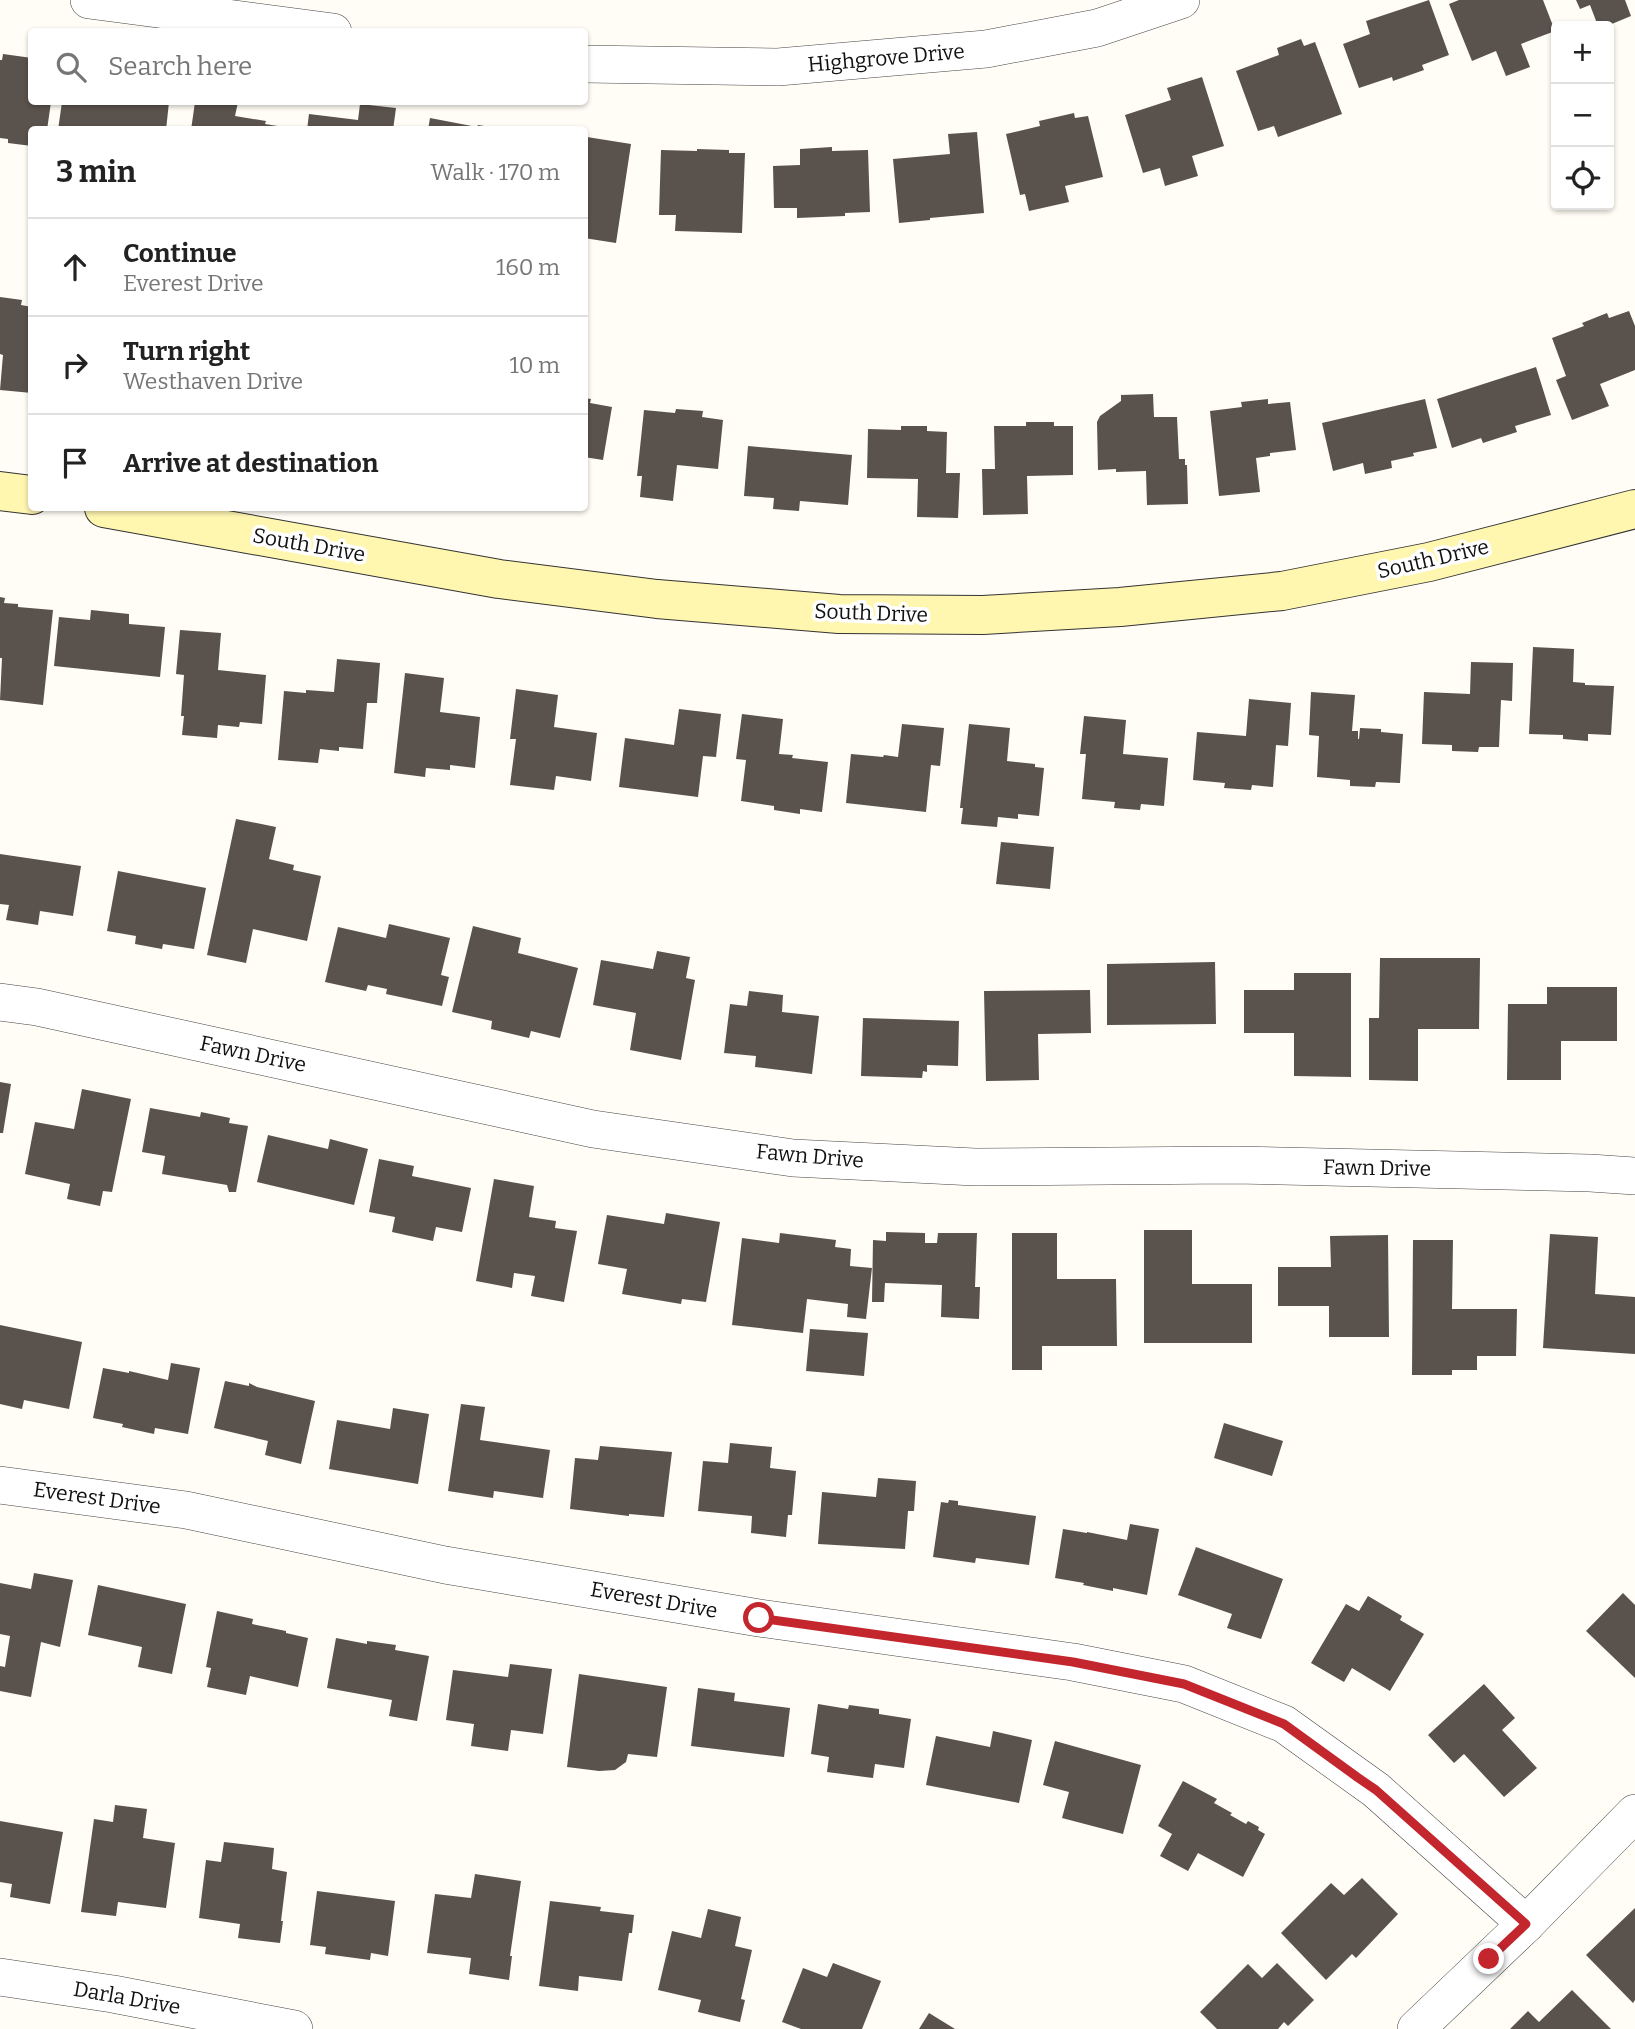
<!DOCTYPE html>
<meta charset="utf-8">
<style>
body{margin:0;font-family:Bitter,serif;background:#f2f2f2;color:#222}
.controls{position:absolute;right:21px;top:21px;display:grid;overflow:hidden;border-radius:7px;box-shadow:0 2px 5px #0004}
.controls button{width:63px;height:63px;display:grid;place-items:center;padding:0;border:0;border-bottom:2px solid #e0e0e0;background:#fff;color:#222;font:35px sans-serif}
.stop{position:absolute;width:21px;height:21px;margin:-16px;border:5px solid #c4262e;border-radius:50%;background:#fff}
.stop.end{background:#c4262e;border-color:#fff;box-shadow:0 2px 7px #0008}
.list{margin:0;padding:0;list-style:none}
h2{display:flex;justify-content:space-between;align-items:center;height:91px;margin:0;padding:0 28px;font-size:30px}
h2 small{font-size:23px;font-weight:400;color:#767676}
.list li{display:grid;grid-template-columns:46px 1fr auto;gap:21px;align-items:center;box-sizing:border-box;height:98px;padding:0 28px;border-top:2px solid #e0e0e0}
.list b{display:block;font-size:26px;white-space:nowrap}
.list p{margin:0;font-size:23px;white-space:nowrap;color:#767676}
.list em{font-size:23px;font-style:normal;color:#767676}
.icon{flex:none;width:38px;height:38px;fill:none;stroke:currentColor;stroke-width:2;stroke-linecap:round;stroke-linejoin:round}
.map{position:relative;flex:none;width:1635px;height:2029px;overflow:hidden}
.search{position:absolute;background:#fff;box-shadow:0 2px 5px #0004;left:28px;top:28px;width:560px;height:77px;display:flex;align-items:center;gap:18px;box-sizing:border-box;padding:0 24px;border-radius:7px;color:#767676;font-size:26px}
.panel{position:absolute;background:#fff;box-shadow:0 2px 5px #0004;left:28px;top:126px;width:560px;height:385px;border-radius:7px}
.map>svg:first-child{display:block}
</style>
<div class="map">
<svg width="1635" height="2029" viewBox="0 0 1635 2029">
<rect width="100%" height="100%" fill="#fffdf5"/>
<g fill="#5a524d">
<path d="M1429,0L1449,55L1422,65L1424,70L1393,81L1392,77L1359,88L1343,44L1370,34L1366,21Z"/>
<path d="M1459,0H1543L1555,31L1521,44L1530,67L1506,76L1496,51L1472,61L1449,4Z"/>
<path d="M1576,0H1625L1631,16L1607,26H1598L1590,5L1580,9Z"/>
<path d="M1301,39L1304,46L1315,42L1342,114L1278,137L1274,126L1258,131L1236,71L1279,55L1277,48Z"/>
<path d="M3,54L32,58V102H51L47,130H32V146L8,143V139L0,138V60H2Z"/>
<path d="M1202,77L1224,146L1192,156L1198,176L1165,186L1160,168L1143,173L1125,115L1171,100L1167,88Z"/>
<path d="M62,102H169L166,130H58Z"/>
<path d="M195,102H238L235,116L266,121L265,124L290,128L289,130H191Z"/>
<path d="M360,104L396,108L393,130H307L309,114L358,120Z"/>
<path d="M1074,113L1075,118L1088,116L1103,177L1065,186L1069,202L1029,211L1025,194L1020,195L1006,134L1040,126L1039,121Z"/>
<path d="M430,118L477,127L478,125L497,128V130H428Z"/>
<path d="M977,132L984,213L930,218V220L899,223L893,159L950,154L948,134Z"/>
<path d="M587,137L631,144L616,243L584,238V153Z"/>
<path d="M832,147V151L868,150L870,212L845,213V216L797,218V208H774L773,166L800,165V149Z"/>
<path d="M697,149L729,150V153H745L742,233L675,231L676,215H659L661,150L697,151Z"/>
<path d="M0,297L22,300L21,305L32,307V393L0,390L3,355L0,354Z"/>
<path d="M1629,311L1635,326V370L1600,384L1609,406L1572,420L1556,380L1566,376L1552,338L1584,326L1582,323L1607,313L1609,318Z"/>
<path d="M1536,367L1551,415L1515,426L1517,432L1483,443L1481,438L1452,448L1437,399Z"/>
<path d="M1153,394L1154,417H1177L1179,459H1185V465H1187L1188,504L1147,505L1146,471L1116,472V469L1098,470L1097,422L1100,416L1121,401V395Z"/>
<path d="M584,398L591,399L590,403L612,407L603,460L584,457Z"/>
<path d="M1268,399V404L1290,402L1296,450L1270,453V456L1256,458L1260,492L1219,496L1210,411L1242,407L1241,402Z"/>
<path d="M1425,399L1437,448L1413,453L1414,456L1391,461L1392,468L1365,474L1363,463L1333,471L1322,423Z"/>
<path d="M676,409L703,411L702,417L723,420L718,469L677,465L673,501L640,497L642,476H637L644,410L675,413Z"/>
<path d="M1026,422H1054V426H1073V475L1027,476L1028,514L983,515L982,469H995L994,426H1026Z"/>
<path d="M901,426H927V431L947,432L946,473H960L958,518L917,517L918,479L867,478L868,429L901,430Z"/>
<path d="M748,446L852,455L848,505L800,501L799,511L773,509L774,498L744,496Z"/>
<path d="M0,597L5,598L4,603L18,604V607L53,610L43,705L0,700L2,658H0Z"/>
<path d="M91,610L129,614V624L165,627L160,677L54,666L59,617L90,620Z"/>
<path d="M180,630L221,633L218,670L266,675L262,724L240,722L239,727L218,725L217,738L182,735L184,716H181L184,675L176,674Z"/>
<path d="M1533,647L1574,649L1573,682L1585,683V685L1614,686L1611,735L1588,734V741L1563,739V735L1529,734Z"/>
<path d="M337,659L380,663L377,703H367L363,749L339,747V751L320,749L318,763L278,760L284,691L306,693V690L334,692Z"/>
<path d="M1471,662L1513,663L1512,701L1501,700L1499,747H1479L1478,752L1452,751V745L1422,744L1424,692L1470,694Z"/>
<path d="M405,673L444,678L440,712L480,717L475,768L450,765V770L426,768L425,777L394,773Z"/>
<path d="M516,689L558,695L554,727L597,733L591,781L556,776L554,790L510,785L516,739H510Z"/>
<path d="M1311,692L1355,695L1352,731H1358V739H1359L1360,728L1381,729V732L1403,734L1400,783L1376,782L1375,787L1350,786V780L1317,777L1319,736L1309,735Z"/>
<path d="M1249,699L1291,703L1288,746L1276,745L1273,787L1252,785L1251,790L1224,788L1225,783L1193,780L1197,732L1246,736Z"/>
<path d="M679,709L721,714L716,757L703,756L698,797L619,787L625,738L674,745Z"/>
<path d="M742,714L783,719L779,754L793,755L792,758L828,762L822,812L800,809V814L774,810V806L741,801L746,760L736,759Z"/>
<path d="M1084,716L1126,720L1123,754L1168,758L1164,806L1141,804L1140,810L1114,808L1115,802L1082,799L1086,754H1080Z"/>
<path d="M902,724L944,728L940,766L931,765L926,812L846,803L851,754L883,757L884,755L898,757Z"/>
<path d="M969,724L1010,728L1007,761L1035,764V767L1044,768L1039,816L1018,814V819L998,817L997,827L961,824L963,808H960Z"/>
<path d="M236,819L276,827L269,859L294,865L293,870L321,876L307,941L253,929L246,963L207,955Z"/>
<path d="M1001,842L1054,847L1050,889L996,884Z"/>
<path d="M0,854L81,866L73,916L40,911L38,925L6,920L9,905L0,904Z"/>
<path d="M118,871L206,888L194,949L163,944L162,949L135,944L136,936L107,931Z"/>
<path d="M389,924L450,938L441,975L449,977L442,1006L386,994L387,989L368,985L366,991L325,982L338,927L386,938Z"/>
<path d="M473,926L521,938L518,953L578,968L560,1038L531,1031L529,1038L491,1029L492,1021L452,1012Z"/>
<path d="M657,951L690,957L686,978L695,980L681,1060L630,1050L636,1013L593,1005L601,960L653,969Z"/>
<path d="M1380,958H1480L1479,1029H1418V1081L1369,1080V1018H1379Z"/>
<path d="M1215,962L1216,1024L1107,1025V964Z"/>
<path d="M1294,973H1351V1077L1294,1076V1033H1244V990H1294Z"/>
<path d="M1547,987H1617V1041H1561V1080H1507L1508,1004H1547Z"/>
<path d="M1090,990L1091,1033L1038,1034L1039,1080L986,1081L984,991Z"/>
<path d="M749,991L783,995L782,1012L819,1016L812,1074L755,1067L756,1056L724,1053L730,1004L747,1006Z"/>
<path d="M863,1018L959,1021L958,1066L927,1065V1072L923,1071L922,1078L861,1076Z"/>
<path d="M0,1082L11,1084L3,1133H0Z"/>
<path d="M82,1089L131,1099L112,1192L103,1191L100,1206L67,1199L70,1184L25,1174L35,1122L74,1129Z"/>
<path d="M150,1108L200,1117L201,1112L230,1118L229,1123L248,1126L236,1192H229L227,1185L162,1174L165,1156L142,1152Z"/>
<path d="M268,1135L328,1149L330,1139L368,1149L354,1205L257,1182Z"/>
<path d="M379,1159L414,1166L412,1176L471,1188L462,1232L436,1227L433,1241L392,1232L395,1217L369,1212Z"/>
<path d="M494,1179L534,1186L529,1217L556,1221L555,1228L577,1231L564,1302L531,1296L535,1276L514,1273L512,1288L476,1281Z"/>
<path d="M666,1213L720,1222L706,1302L682,1299L681,1304L622,1294L627,1269L598,1264L607,1215L664,1224Z"/>
<path d="M1144,1230H1192V1284H1252V1343H1144Z"/>
<path d="M886,1232L925,1233V1243H937L938,1233H977L975,1287H980L979,1319L941,1317L942,1285L885,1283L884,1302H872L873,1240L886,1241Z"/>
<path d="M780,1233L836,1240L835,1247L851,1249L850,1266L872,1268L866,1319L847,1317L848,1304L807,1299L803,1333L732,1325L742,1238L779,1243Z"/>
<path d="M1012,1233H1057V1279H1116L1117,1346H1042V1370H1012Z"/>
<path d="M1550,1234L1598,1237L1595,1294L1635,1297V1354L1543,1348Z"/>
<path d="M1388,1235L1389,1337H1329V1306H1278V1267H1331L1330,1236Z"/>
<path d="M1413,1240H1453L1452,1309H1517L1516,1356H1477V1370H1452V1375H1412Z"/>
<path d="M0,1325L82,1342L69,1409L24,1400L22,1409L0,1404Z"/>
<path d="M810,1329L868,1333L864,1376L806,1371Z"/>
<path d="M171,1363L200,1368L188,1434L155,1428L154,1434L122,1427L123,1424L93,1418L103,1368L129,1373V1371L168,1380Z"/>
<path d="M225,1381L249,1386V1383L257,1387L315,1401L301,1464L265,1455L268,1441L214,1428Z"/>
<path d="M461,1404L485,1407L480,1440L550,1450L543,1498L494,1491L493,1498L448,1491Z"/>
<path d="M393,1408L429,1414L418,1484L329,1469L337,1420L390,1429Z"/>
<path d="M1224,1423L1283,1441L1272,1476L1214,1458Z"/>
<path d="M730,1443L772,1447L770,1468L796,1471L792,1515H788L786,1537L751,1533L752,1516L698,1511L703,1461L728,1463Z"/>
<path d="M600,1446L672,1452L664,1517L629,1514V1516L570,1509L575,1458L598,1460Z"/>
<path d="M878,1478L916,1481L914,1511H908L905,1549L818,1544L822,1492L876,1497Z"/>
<path d="M949,1500L958,1501V1505L1036,1516L1029,1565L976,1558L975,1563L933,1557L941,1502L948,1503Z"/>
<path d="M1130,1524L1159,1529L1147,1595L1113,1588V1591L1083,1585L1084,1583L1055,1578L1063,1529L1087,1533V1532L1127,1540Z"/>
<path d="M1196,1547L1283,1579L1261,1639L1227,1628L1232,1614L1178,1595Z"/>
<path d="M34,1573L73,1580L60,1647L41,1642L31,1697L0,1691V1666L5,1667L10,1636L0,1634V1583L31,1589Z"/>
<path d="M98,1585L186,1604L172,1674L138,1667L142,1647L88,1635Z"/>
<path d="M1623,1593L1635,1605V1678L1586,1631Z"/>
<path d="M1368,1596L1402,1616L1400,1620L1424,1634L1390,1691L1352,1668L1344,1682L1311,1663L1346,1604L1359,1611Z"/>
<path d="M217,1611L253,1619L252,1624L286,1631V1633L308,1638L298,1687L250,1676L246,1695L207,1687L211,1668L206,1667Z"/>
<path d="M336,1638L367,1644V1641L396,1645L395,1650L429,1656L417,1721L389,1716L392,1700L327,1688Z"/>
<path d="M510,1664L552,1669L543,1734L511,1730L508,1751L471,1746L474,1724L446,1720L453,1670L508,1677Z"/>
<path d="M579,1674L667,1687L657,1757L628,1754L626,1762L615,1770L599,1771L567,1767Z"/>
<path d="M1484,1684L1515,1718L1502,1730L1537,1768L1504,1797L1464,1754L1454,1763L1428,1735Z"/>
<path d="M698,1688L735,1693L734,1701L790,1708L784,1757L691,1746Z"/>
<path d="M818,1704L848,1709L849,1705L879,1709V1714L911,1719L904,1768L875,1764L873,1778L827,1772L829,1757L811,1754Z"/>
<path d="M993,1731L1032,1740L1019,1803L926,1785L936,1736L990,1747Z"/>
<path d="M1055,1741L1141,1765L1123,1834L1062,1818L1069,1792L1043,1785Z"/>
<path d="M1183,1781L1217,1799L1214,1803L1232,1813L1230,1815L1246,1824L1248,1821L1259,1827L1258,1830L1265,1834L1243,1877L1198,1853L1188,1871L1160,1856L1172,1834L1158,1826Z"/>
<path d="M115,1805L147,1809L143,1838L175,1843L166,1908L118,1902L116,1916L81,1912L94,1819L113,1822Z"/>
<path d="M0,1821L63,1832L50,1904L10,1897L12,1884L0,1882Z"/>
<path d="M224,1842L274,1848L272,1869L287,1872L281,1921H283L280,1943L238,1938L240,1924L199,1918L206,1860L221,1862Z"/>
<path d="M475,1874L521,1881L510,1956H512L509,1980L469,1974L471,1958L427,1953L435,1894L471,1898Z"/>
<path d="M1362,1878L1398,1914L1356,1958L1352,1954L1326,1980L1281,1933L1331,1883L1344,1895Z"/>
<path d="M317,1891L395,1901L388,1956L371,1953L370,1960L325,1954L326,1947L310,1945Z"/>
<path d="M550,1901L601,1907L600,1911L634,1915L632,1933H629L622,1981L579,1976L578,1991L539,1986Z"/>
<path d="M1635,1908V2000L1633,2003L1586,1955Z"/>
<path d="M708,1909L741,1917L735,1946L752,1950L741,1999L745,2000L740,2022L698,2012L701,2000L658,1990L672,1931L701,1938Z"/>
<path d="M833,1963L881,1981L862,2029H801L782,2022L803,1968L827,1977Z"/>
<path d="M1277,1963L1314,2000L1288,2026L1284,2022L1278,2029H1217L1200,2012L1248,1964L1262,1978Z"/>
<path d="M1572,1990L1611,2029H1510L1528,2011L1539,2022Z"/>
<path d="M929,2013L955,2029H919Z"/>
</g>
<g fill="none" stroke-linecap="round" stroke-linejoin="round">
<g stroke="#444" stroke-width="38">
<g id="street">
<path d="M89,0L333,32"/>
<path d="M584,64L778,67L986,49L1097,28L1181,0"/>
<path d="M0,1002L37,1007L593,1129L793,1158L975,1167L1235,1165L1590,1173L1635,1176"/>
<path d="M0,1485L186,1510L445,1565L759,1618L1073,1662L1184,1684L1284,1724L1376,1790L1526,1924"/>
<path d="M0,1977L113,1994L294,2029"/>
<path d="M1416,2029L1526,1924L1635,1813"/>
</g>
</g>
<g stroke="#333" stroke-width="40">
<g id="secondary">
<path d="M0,491L32,495"/>
<path d="M104,508L499,579L657,599L839,614L983,615L1120,607L1282,591L1429,562L1635,509"/>
</g>
</g>
<use href="#street" stroke="#fff" stroke-width="37"/>
<use href="#secondary" stroke="#fff6b0" stroke-width="38"/>
</g>
<g fill="none" stroke-linecap="round" stroke-linejoin="round">
<path stroke="#c4262e" stroke-width="9" d="M759,1618L1073,1662L1184,1684L1284,1724L1357,1777L1376,1790L1526,1924L1489,1959"/>
</g>
<g text-anchor="middle" dominant-baseline="central" stroke-width="7" stroke-linejoin="round" paint-order="stroke">
<g font-size="21" fill="#111" stroke="#fff">
<text transform="translate(886 58) rotate(-5)">Highgrove Drive</text>
<text transform="translate(309 545) rotate(10)">South Drive</text>
<text transform="translate(1433 559) rotate(-13)">South Drive</text>
<text transform="translate(871 613) rotate(2)">South Drive</text>
<text transform="translate(253 1054) rotate(12)">Fawn Drive</text>
<text transform="translate(810 1156) rotate(5)">Fawn Drive</text>
<text transform="translate(1377 1168) rotate(1)">Fawn Drive</text>
<text transform="translate(97 1498) rotate(8)">Everest Drive</text>
<text transform="translate(654 1600) rotate(10)">Everest Drive</text>
<text transform="translate(127 1998) rotate(10)">Darla Drive</text>
</g>
</g>
</svg>
<div class="controls">
<button>+</button>
<button>−</button>
<button><svg class="icon" aria-label="locate" viewBox="0 0 24 24"><circle cx="12" cy="12" r="6"/><path d="M12 2v4M12 18v4M2 12h4M18 12h4"/></svg></button>
</div>
<div class="stop" style="left:759px;top:1618px"></div>
<div class="stop end" style="left:1489px;top:1959px"></div>
<div class="search"><svg class="icon" aria-label="search" viewBox="0 0 24 24"><circle cx="10" cy="10" r="6"/><path d="M15 15l6 6"/></svg>Search here</div>
<section class="panel">
<h2>3 min<small>Walk · 170 m</small></h2>
<ul class="list">
<li><svg class="icon" aria-label="ahead" viewBox="0 0 24 24"><path d="M12 20V5M6 11l6-6 6 6"/></svg><div><b>Continue</b><p>Everest Drive</p></div><em>160 m</em></li>
<li><svg class="icon" aria-label="right" viewBox="0 0 24 24"><path d="M7 20v-9h11M14 6l5 5-5 5"/></svg><div><b>Turn right</b><p>Westhaven Drive</p></div><em>10 m</em></li>
<li><svg class="icon" aria-label="arrive" viewBox="0 0 24 24"><path d="M6 21V4h12l-3 4 3 4H6"/></svg><div><b>Arrive at destination</b></div></li>
</ul>
</section>
</div>
